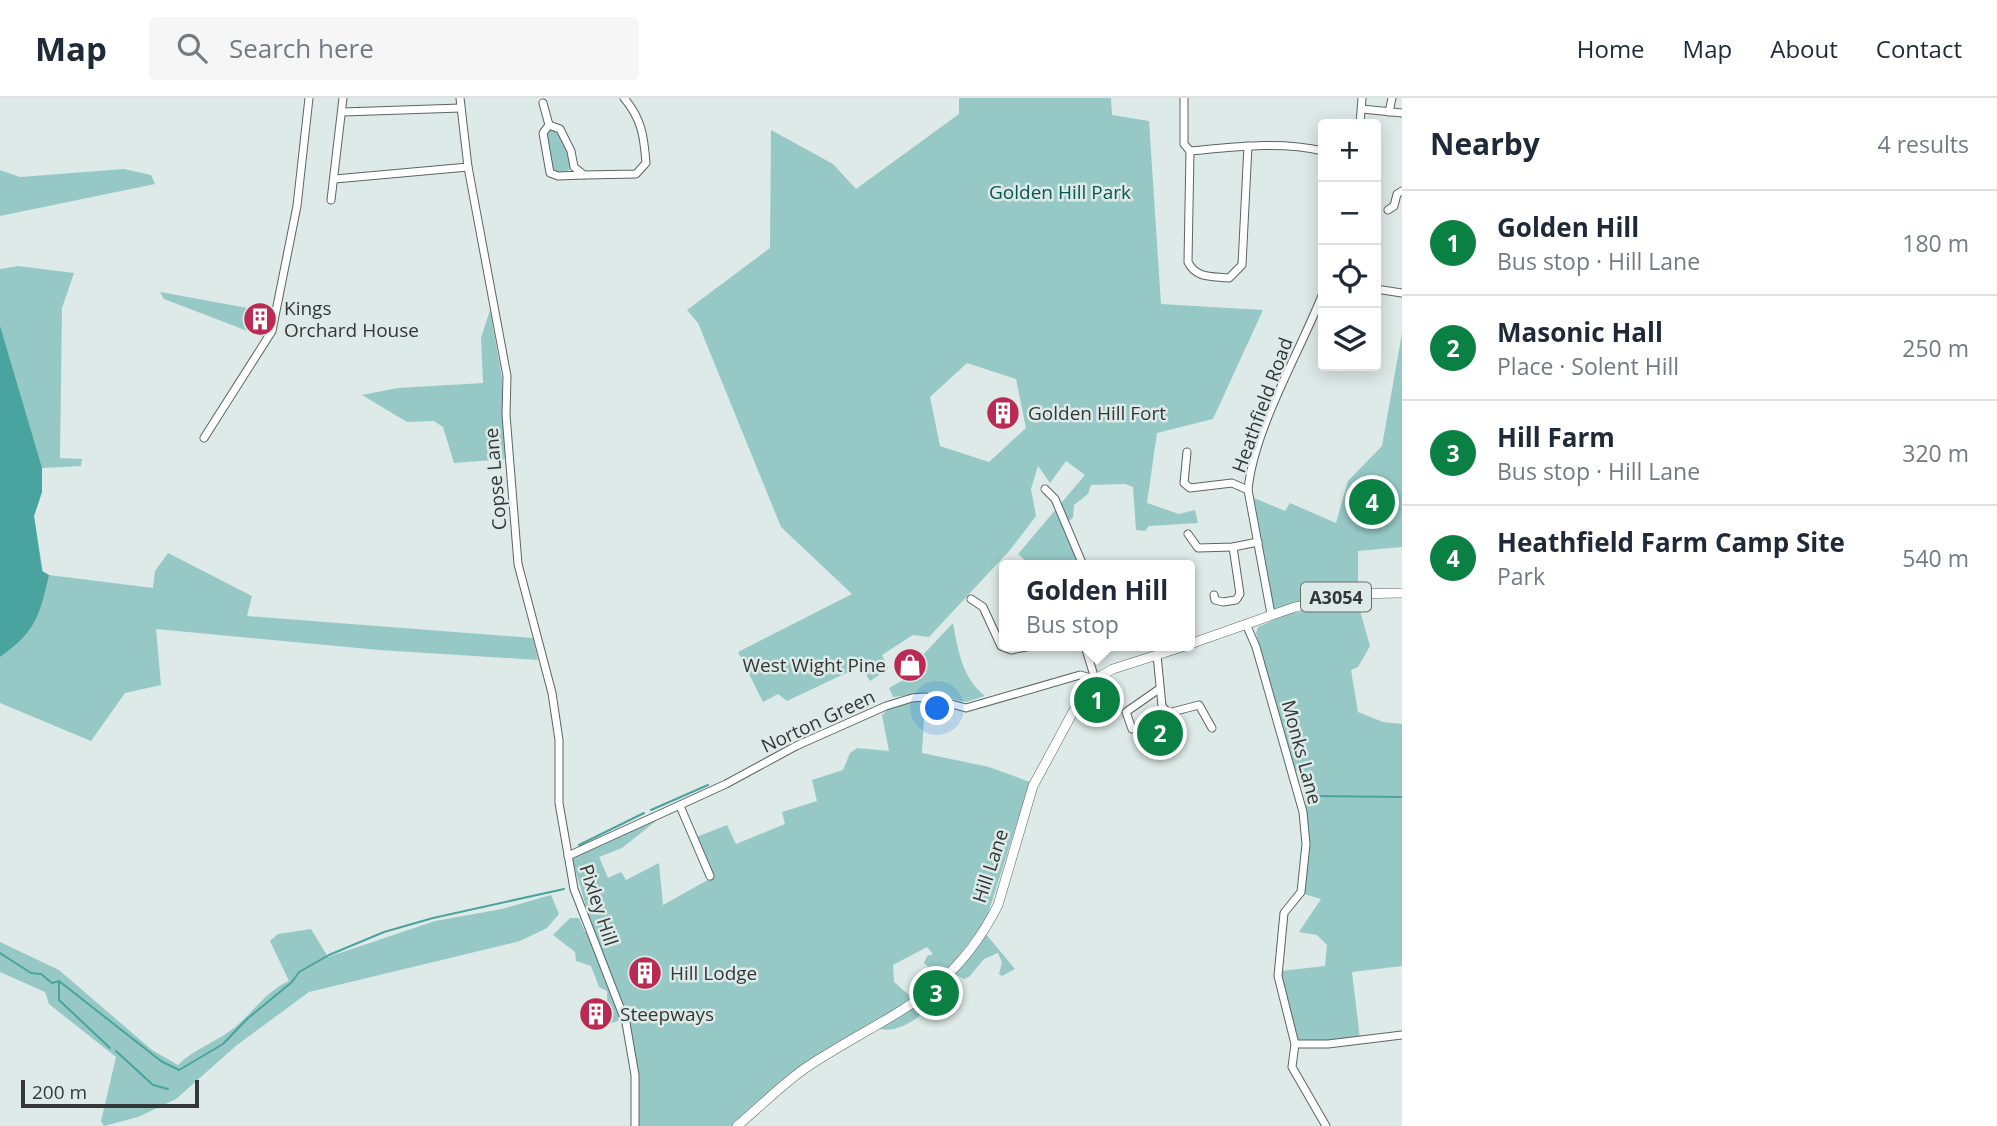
<!DOCTYPE html>
<meta charset="utf-8">
<style>
body{margin:0;font-family:"Open Sans",sans-serif;background:#f6f6f7;color:#1f2937}
.controls{position:absolute;right:21px;top:21px;display:grid;overflow:hidden;border-radius:7px;box-shadow:0 4px 18px #0003}
.controls button{width:63px;height:63px;display:grid;place-items:center;padding:0;border:0;border-bottom:2px solid #e0e1e3;background:#fff;color:#1f2937;font:35px sans-serif}
.scale{position:absolute;left:21px;bottom:18px;width:178px;box-sizing:border-box;padding-left:7px;border:4px solid #333737;border-top:0;font-size:19px;line-height:24px;white-space:nowrap;color:#333737;-webkit-text-stroke:5px #deeae8;paint-order:stroke}
.you{position:absolute;left:938px;top:611px;width:24px;height:24px;margin:-18px;border:5px solid #fff;border-radius:50%;background:#1a73e8;box-shadow:0 0 0 10px #1a73e833}
.badge{display:grid;place-items:center;width:46px;height:46px;border-radius:50%;background:#0b8043;color:#fff;font-size:23px;font-weight:700}
.pin{position:absolute;translate:-50% -50%;border:4px solid #fff;box-shadow:0 2px 7px #0006}
.popup{position:absolute;left:999px;top:462px;width:196px;height:91px;box-sizing:border-box;display:grid;place-content:center;border-radius:7px;background:#fff;filter:drop-shadow(0 2px 5px #0005);font-size:23px;white-space:nowrap;color:#747a83}
.popup b{font-size:26px;color:#1f2937}
.popup::after{content:'';position:absolute;left:50%;top:100%;margin-left:-14px;border:14px solid transparent;border-top-color:#fff}
.list{margin:0;padding:0;list-style:none}
h2{display:flex;justify-content:space-between;align-items:center;height:91px;margin:0;padding:0 28px;font-size:30px}
h2 small{font-size:23px;font-weight:400;color:#747a83}
.list li{display:grid;grid-template-columns:46px 1fr auto;gap:21px;align-items:center;box-sizing:border-box;height:105px;padding:0 28px;border-top:2px solid #e0e1e3}
.list b{display:block;font-size:26px;white-space:nowrap}
.list p{margin:0;font-size:23px;white-space:nowrap;color:#747a83}
.list em{font-size:23px;font-style:normal;color:#747a83}
.icon{flex:none;width:38px;height:38px;fill:none;stroke:currentColor;stroke-width:2;stroke-linecap:round;stroke-linejoin:round}
.map{position:relative;flex:none;width:1402px;height:1028px;overflow:hidden}
header{display:flex;align-items:center;gap:42px;box-sizing:border-box;height:98px;padding:0 35px;background:#fff;border-bottom:2px solid #e0e1e3}
header strong{font-size:33px}
nav{display:flex;gap:38px;margin-inline-start:auto;font-size:24px}
.search{width:490px;height:63px;background:#f6f6f7;display:flex;align-items:center;gap:18px;box-sizing:border-box;padding:0 24px;border-radius:7px;color:#747a83;font-size:26px}
main{display:flex}
aside{flex:1;background:#fff}
.map>svg:first-child{display:block}
</style>
<header>
<strong>Map</strong>
<div class="search"><svg class="icon" aria-label="search" viewBox="0 0 24 24"><circle cx="10" cy="10" r="6"/><path d="M15 15l6 6"/></svg>Search here</div>
<nav><a>Home</a><a>Map</a><a>About</a><a>Contact</a></nav>
</header>
<main>
<div class="map">
<svg width="1402" height="1028" viewBox="0 0 1402 1028">
<rect width="100%" height="100%" fill="#deeae8"/>
<g fill="#96c9c5" fill-rule="evenodd">
<path d="M959,0H1111L1112,17L1149,23L1161,206L1263,212L1213,321L1157,335L1147,405L1179,416L1195,412L1198,425L1149,428L1145,433L1136,432L1133,389L1125,386L1091,387L1088,396L1074,407L1073,420L1063,427L1080,467H1030L1018,456L1085,377L1066,363L1050,385L1038,368L1031,391L1036,418L1010,452L929,539L913,537L882,557L888,571L870,583L861,568L787,603L778,596L763,604L738,554L852,496L781,429L698,225L687,212L770,150L771,32L833,66L856,91L959,16ZM967,265L1016,281L1026,330L989,364L940,348L930,299Z"/>
<path d="M549,27L560,31L574,69L558,78L550,75L543,35Z"/>
<path d="M124,71L151,77L155,86L0,118V72L20,79Z"/>
<path d="M18,168L74,175L62,210L60,360L82,361L81,368L42,370V394L34,418L43,474L49,477L153,490L155,473L168,455L252,498L247,518L533,540L538,562L379,552L156,531L161,587L125,595L91,643L0,605V171Z"/>
<path d="M160,194L275,215L266,240L164,201Z"/>
<path d="M490,212L502,280L505,361L454,365L443,329L434,323L407,324L362,297L398,290L483,285L481,240Z"/>
<path d="M1402,235V449L1358,453V491L1271,516L1267,491L1271,492L1254,400L1285,413L1290,405L1336,425L1348,383L1382,348Z"/>
<path d="M1357,502L1370,548L1358,569L1351,572L1358,614L1383,624L1402,626V868L1352,874L1360,941L1297,943L1281,873L1325,868L1327,847L1317,837L1299,834L1321,801L1304,796L1309,747L1303,676L1295,672L1256,535L1258,529L1287,516Z"/>
<path d="M953,525C958,552 962,580 985,598L966,604L926,595L893,599L889,590L921,572L918,562Z"/>
<path d="M912,603H925L922,655L989,669L1030,684L986,822L947,873C957,886 946,897 944,911L925,912C916,923 895,935 880,931L905,914L806,967L733,1028H638L627,920L608,926L607,893L599,889L591,868L576,863L575,854L553,837L570,820H579L585,834L593,833L571,757L655,719L656,723L622,750L599,759L608,780L621,774L626,782L659,765L663,807L713,779L694,740L727,727L736,746L785,726L782,714L817,703L812,682L843,672L850,655L857,650L889,653L882,617L890,609ZM927,849L933,856L927,858L924,865L932,873L926,886L910,898L894,884L893,867Z"/>
<path d="M551,797L559,816L547,830L520,843L309,894L237,947L176,1001L138,1019L104,1028L101,1023L116,959L49,906L45,894L0,874V844L59,872L152,952L178,967C194,951 212,946 230,933C252,917 264,894 289,883L270,843L278,836L311,831L328,859L435,823L502,811Z"/>
<path d="M985,835L1015,871L1002,878L999,876L1002,864L998,855L984,861L969,879L964,881L953,875Z"/>
</g>
<path fill="#49a39e" d="M0,228L42,370V394L34,418L42,473L49,477C39,519 36,533 0,559Z"/>
<g fill="none" stroke-linecap="round" stroke-linejoin="round">
<g stroke="#49a39e" stroke-width="2">
<path d="M1312,698L1402,699"/>
<path d="M651,712L708,687"/>
<path d="M579,747L644,715"/>
<path d="M0,855L31,875L41,876L52,885L59,883L161,963L179,972L223,946L247,921L292,884L299,874L329,857L384,834L433,820L564,791"/>
<path d="M59,884V902L110,950"/>
<path d="M116,953L153,987L168,991"/>
</g>
<g stroke="#5b6564" stroke-width="9">
<g id="minor">
<path d="M460,0L468,69L507,278L506,317L518,466L552,595L559,642V705L574,791L626,925L635,977V1028"/>
<path d="M1184,0V46L1190,53L1188,164C1196,181 1213,178 1229,180L1242,167L1248,48"/>
<path d="M543,5L549,27"/>
<path d="M1362,11L1402,15"/>
<path d="M343,14L461,10"/>
<path d="M1389,14L1392,0"/>
<path d="M1360,26L1362,0"/>
<path d="M549,27L560,31L571,53L574,69L584,77L636,76L646,65C644,39 642,21 624,0"/>
<path d="M549,27L543,35L550,75L558,78L584,77"/>
<path d="M1190,53C1234,49 1280,43 1323,53"/>
<path d="M335,81L468,69"/>
<path d="M331,102L343,0"/>
<path d="M1388,112L1394,108L1397,96L1402,93"/>
<path d="M1376,191L1402,195"/>
<path d="M204,340L272,233L297,108L309,0"/>
<path d="M1187,354L1184,385L1190,390L1232,385L1248,392"/>
<path d="M1045,391L1055,401L1083,467"/>
<path d="M1188,436L1198,450L1233,449L1258,444"/>
<path d="M1214,497L1215,502L1223,504L1236,502L1240,496L1233,449"/>
<path d="M971,501L983,509L1001,548L1011,552L1031,548"/>
<path d="M1271,516L1248,392C1254,330 1300,254 1323,195"/>
<path d="M1246,526L1256,549L1303,714L1306,746L1301,794L1284,815L1278,878L1295,946L1292,969L1326,1028"/>
<path d="M1085,548L1095,581"/>
<path d="M1157,557L1162,608L1168,615L1199,607L1212,630"/>
<path d="M1132,631L1126,614L1159,591"/>
<path d="M680,708L710,778"/>
<path d="M568,758L726,686L796,648L886,608L912,600L926,599L966,610L1080,577L1095,581"/>
<path d="M1295,946H1328L1402,937"/>
</g>
</g>
<g stroke="#5b6564" stroke-width="10">
<g id="major">
<path d="M1190,546L1295,509L1349,496L1402,495"/>
<path d="M737,1028C760,1009 782,986 807,969C887,916 951,901 998,807L1033,688L1073,614L1095,581L1113,571L1185,548"/>
</g>
</g>
<use href="#minor" stroke="#fff" stroke-width="7"/>
<use href="#major" stroke="#fff" stroke-width="9"/>
</g>
<defs>
<g id="building-disc" transform="scale(1.75)"><circle r="9.5" fill="#ba2a53" stroke="#deeae8"/><path d="M-4-6H4V6H1V3H-1V6H-4ZM-2.5-4.3h1.7v1.8h-1.7ZM.8-4.3h1.7v1.8H.8ZM-2.5-1h1.7V.8h-1.7ZM.8-1h1.7V.8H.8Z" fill="#fff"/></g>
<g id="shop-disc" transform="scale(1.75)"><circle r="9.5" fill="#ba2a53" stroke="#deeae8"/><path d="M-5-2.5h2.3a2.7 3.5 0 0 1 5.4 0H5L5.5 6h-11ZM-1.5-2.5h3a1.5 2.3 0 0 0-3 0Z" fill="#fff"/></g>
</defs>
<g fill-rule="evenodd">
<use href="#building-disc" x="260" y="221"/>
<use href="#building-disc" x="1003" y="315"/>
<use href="#shop-disc" x="910" y="567"/>
<use href="#building-disc" x="645" y="875"/>
<use href="#building-disc" x="596" y="916"/>
</g>
<g text-anchor="middle" dominant-baseline="central" stroke-width="5" stroke-linejoin="round" paint-order="stroke">
<rect fill="#deeae8" stroke="#666d6c" stroke-width="2" x="1301" y="484.5" width="70" height="29" rx="5"/>
<g font-size="18" font-weight="bold" fill="#333737">
<text x="1336" y="499">A3054</text>
</g>
<g font-size="19" fill="#055753" stroke="#deeae8">
<text x="1060" y="94">Golden Hill Park</text>
</g>
<g font-size="19" fill="#333737" stroke="#deeae8" text-anchor="start">
<text x="284" y="210">Kings<tspan x="284" dy="22">Orchard House</tspan></text>
<text x="1028" y="315">Golden Hill Fort</text>
<text x="886" y="567" text-anchor="end">West Wight Pine</text>
<text x="670" y="875">Hill Lodge</text>
<text x="620" y="916">Steepways</text>
</g>
<g font-size="19" fill="#333737" stroke="#deeae8">
<text transform="translate(1262 307) rotate(-70)">Heathfield Road</text>
<text transform="translate(495 381) rotate(-95)">Copse Lane</text>
<text transform="translate(818 623) rotate(-25)">Norton Green</text>
<text transform="translate(1302 654) rotate(75)">Monks Lane</text>
<text transform="translate(990 768) rotate(-72)">Hill Lane</text>
<text transform="translate(599 807) rotate(72)">Pixley Hill</text>
</g>
</g>
</svg>
<div class="controls">
<button>+</button>
<button>−</button>
<button><svg class="icon" aria-label="locate" viewBox="0 0 24 24"><circle cx="12" cy="12" r="6"/><path d="M12 2v4M12 18v4M2 12h4M18 12h4"/></svg></button>
<button><svg class="icon" aria-label="layers" viewBox="0 0 24 24"><path d="M12 4l9 5-9 5-9-5zM3 14l9 5 9-5"/></svg></button>
</div>
<div class="scale">200 m</div>
<div class="you"></div>
<div class="pin badge" style="left:1097px;top:602px">1</div>
<div class="popup"><b>Golden Hill</b>Bus stop</div>
<div class="pin badge" style="left:1160px;top:635px">2</div>
<div class="pin badge" style="left:936px;top:895px">3</div>
<div class="pin badge" style="left:1372px;top:404px">4</div>
</div>
<aside>
<h2>Nearby<small>4 results</small></h2>
<ul class="list">
<li><span class="badge">1</span><div><b>Golden Hill</b><p>Bus stop · Hill Lane</p></div><em>180 m</em></li>
<li><span class="badge">2</span><div><b>Masonic Hall</b><p>Place · Solent Hill</p></div><em>250 m</em></li>
<li><span class="badge">3</span><div><b>Hill Farm</b><p>Bus stop · Hill Lane</p></div><em>320 m</em></li>
<li><span class="badge">4</span><div><b>Heathfield Farm Camp Site</b><p>Park</p></div><em>540 m</em></li>
</ul>
</aside>
</main>
